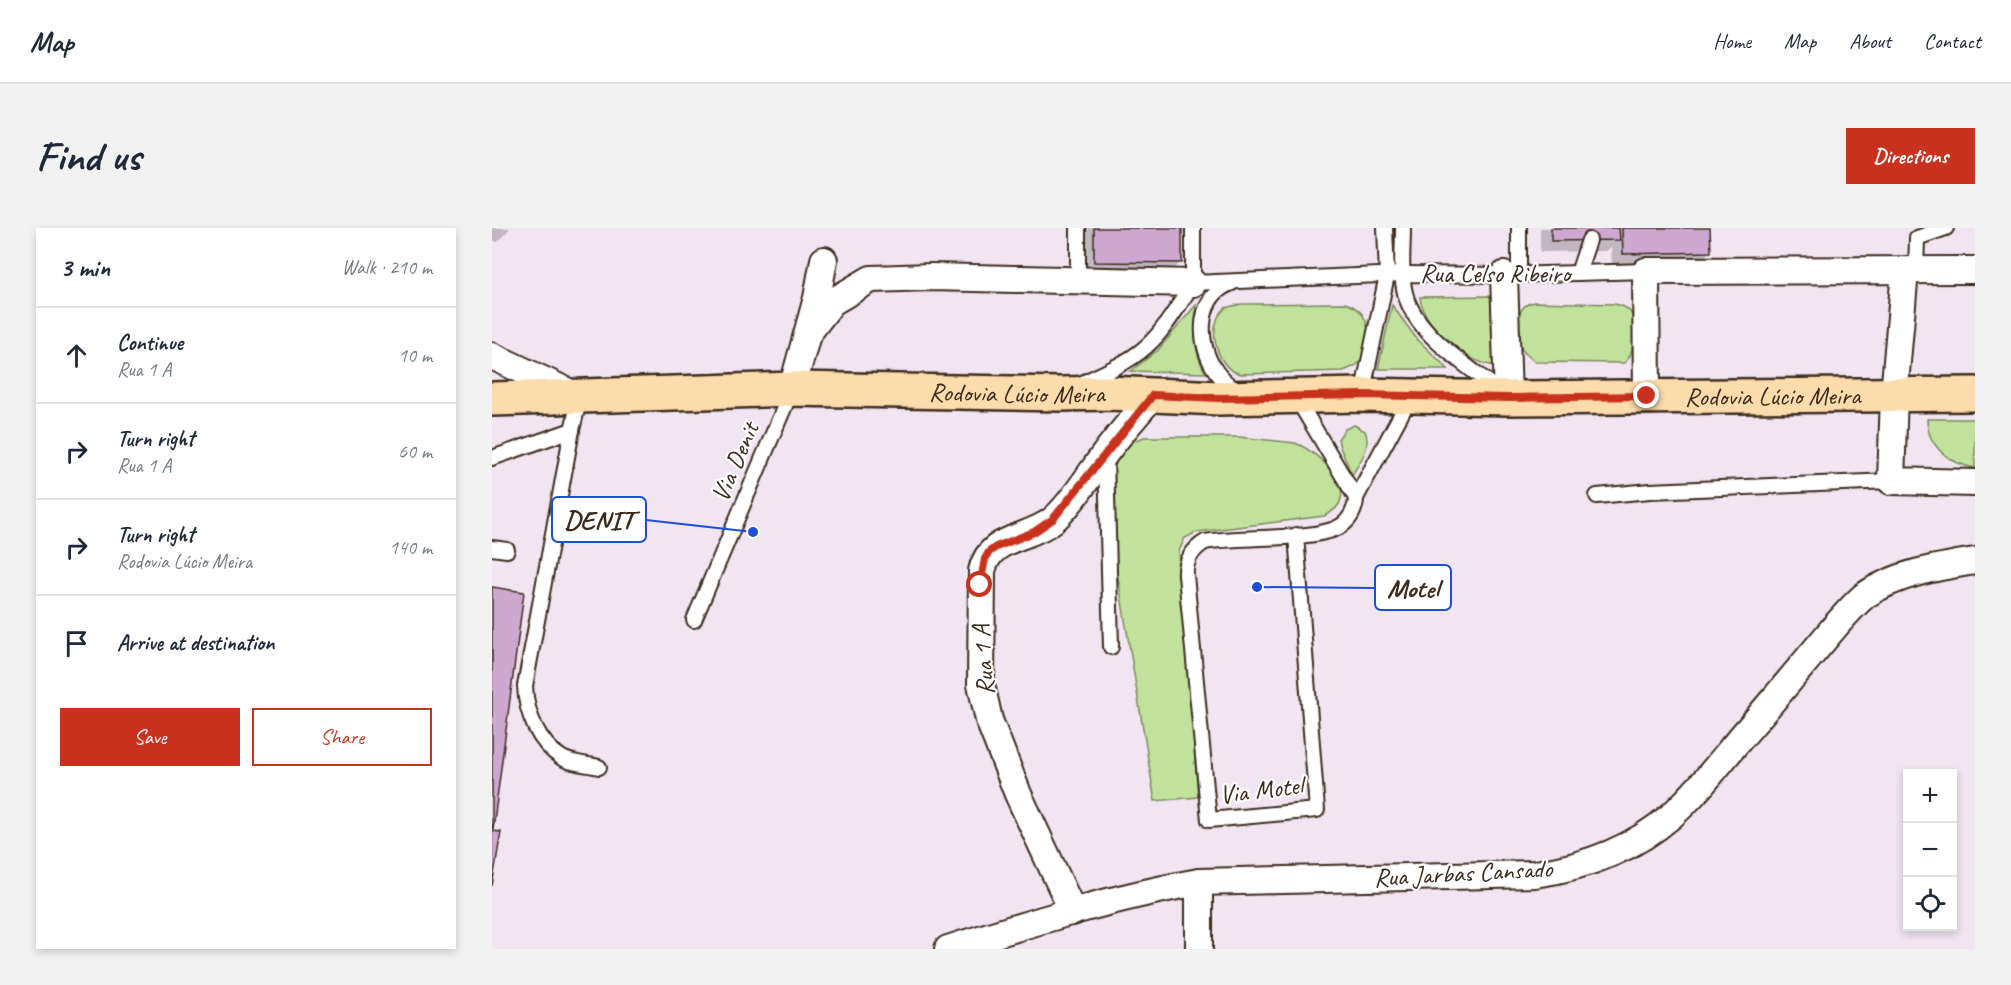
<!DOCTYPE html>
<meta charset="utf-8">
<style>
body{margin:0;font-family:Caveat,sans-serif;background:#f2f2f3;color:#1f2937}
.controls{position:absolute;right:18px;bottom:18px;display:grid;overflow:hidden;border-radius:0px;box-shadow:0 3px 9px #0003}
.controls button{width:54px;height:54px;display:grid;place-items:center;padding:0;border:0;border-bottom:2px solid #e0e1e3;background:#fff;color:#1f2937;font:30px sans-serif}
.stop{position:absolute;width:18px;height:18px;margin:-14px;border:4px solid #c8321e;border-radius:50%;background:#fff}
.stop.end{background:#c8321e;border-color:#fff;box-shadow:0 2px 6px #0008}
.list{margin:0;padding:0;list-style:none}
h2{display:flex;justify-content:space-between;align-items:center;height:78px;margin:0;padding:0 24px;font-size:26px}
h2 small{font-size:20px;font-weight:400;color:#747a83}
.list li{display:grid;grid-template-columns:39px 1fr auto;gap:18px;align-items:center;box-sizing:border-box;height:96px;padding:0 24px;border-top:2px solid #e0e1e3}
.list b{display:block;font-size:22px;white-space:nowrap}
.list p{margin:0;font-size:20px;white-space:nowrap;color:#747a83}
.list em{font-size:20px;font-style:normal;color:#747a83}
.actions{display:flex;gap:12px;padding:18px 24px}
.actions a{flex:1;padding:14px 0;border:2px solid #c8321e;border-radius:0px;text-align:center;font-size:21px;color:#c8321e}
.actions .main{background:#c8321e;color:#fff}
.icon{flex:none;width:33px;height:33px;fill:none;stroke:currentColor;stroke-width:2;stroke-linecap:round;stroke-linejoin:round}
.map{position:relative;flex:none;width:1483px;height:721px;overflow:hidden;border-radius:0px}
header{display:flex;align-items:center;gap:36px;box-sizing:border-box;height:84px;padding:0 30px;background:#fff;border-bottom:2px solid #e0e1e3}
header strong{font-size:28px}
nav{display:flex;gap:33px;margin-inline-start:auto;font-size:21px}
.intro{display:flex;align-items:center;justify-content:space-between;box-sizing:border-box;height:144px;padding:0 36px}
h1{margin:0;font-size:42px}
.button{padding:15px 27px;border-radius:0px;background:#c8321e;color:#fff;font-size:21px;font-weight:700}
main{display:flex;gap:36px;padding:0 36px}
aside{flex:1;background:#fff;border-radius:0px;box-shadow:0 3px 9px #0003}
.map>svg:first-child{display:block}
</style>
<header>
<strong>Map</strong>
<nav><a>Home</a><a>Map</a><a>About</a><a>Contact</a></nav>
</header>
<div class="intro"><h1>Find us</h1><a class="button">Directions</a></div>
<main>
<aside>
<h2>3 min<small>Walk · 210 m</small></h2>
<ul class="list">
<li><svg class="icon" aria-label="ahead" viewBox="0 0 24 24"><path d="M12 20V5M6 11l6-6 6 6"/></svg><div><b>Continue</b><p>Rua 1 A</p></div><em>10 m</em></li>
<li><svg class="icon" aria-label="right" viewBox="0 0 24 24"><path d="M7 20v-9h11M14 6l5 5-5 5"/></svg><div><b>Turn right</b><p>Rua 1 A</p></div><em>60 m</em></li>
<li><svg class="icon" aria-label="right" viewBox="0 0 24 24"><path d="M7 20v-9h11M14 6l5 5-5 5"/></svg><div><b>Turn right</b><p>Rodovia Lúcio Meira</p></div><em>140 m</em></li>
<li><svg class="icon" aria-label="arrive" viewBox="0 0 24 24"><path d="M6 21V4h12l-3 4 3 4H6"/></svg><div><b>Arrive at destination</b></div></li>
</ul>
<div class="actions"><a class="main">Save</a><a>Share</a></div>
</aside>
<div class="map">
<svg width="1483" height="721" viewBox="0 0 1483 721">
<rect width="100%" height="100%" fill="#f0e5f1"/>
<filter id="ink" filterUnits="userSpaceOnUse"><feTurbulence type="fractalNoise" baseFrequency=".0167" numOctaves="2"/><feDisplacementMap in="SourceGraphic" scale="12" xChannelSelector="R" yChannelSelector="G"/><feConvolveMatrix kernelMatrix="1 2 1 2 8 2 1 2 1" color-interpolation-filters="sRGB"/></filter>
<g filter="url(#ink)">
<g fill="#c0e29c" stroke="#7e865d" stroke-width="1.5">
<path d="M1003,68L1005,138C975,136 931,99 928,69Z"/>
<path d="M1043,74L1122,76C1129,77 1135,79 1139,85C1145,97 1143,127 1132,135L1043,134L1030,122C1026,112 1024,90 1030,81C1033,76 1038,75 1043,74Z"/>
<path d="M853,75C875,81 880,102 874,121C872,126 872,130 868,134C863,139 857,141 851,143L749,146C728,142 718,111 725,92C726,87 730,84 733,80L749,76Z"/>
<path d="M704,77C703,102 700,123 714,145L639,143L666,122Z"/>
<path d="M900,77L924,110L956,141H886Z"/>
<path d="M1435,191H1483V240C1458,236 1435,218 1435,191Z"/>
<path d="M862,197L873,203C880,219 868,233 860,247L848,219L846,211L853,201Z"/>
<path d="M652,209H747L803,215C829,225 875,269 832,288L705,304L693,310L687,323L706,569L663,573L621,319V248L624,234L640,214Z"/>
</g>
<g fill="#0003">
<path d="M0,0H18L6,14L0,12Z"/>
<path d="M591,0H688V35L677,46H591Z"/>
<path d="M1048,0H1217L1218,23L1206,35L1120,37L1119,19L1114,23L1048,24Z"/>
</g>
<g fill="#cea8d0" stroke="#3b2a1e" stroke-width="1.5">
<path d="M602,0H690V35L602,34Z"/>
<path d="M1059,0H1127L1128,12L1059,13Z"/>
<path d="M1130,0H1218L1219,24L1131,26Z"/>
<path d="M0,359L32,364L1,601H0Z"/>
<path d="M0,603L9,604L0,658Z"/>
</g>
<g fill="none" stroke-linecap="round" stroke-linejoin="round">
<g stroke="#3b2a1e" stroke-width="18">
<g id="lane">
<path d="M586,0V52"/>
<path d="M911,0C911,21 908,45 913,65C923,106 976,138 1008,163"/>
<path d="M1424,42L1425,10L1454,0"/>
<path d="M1086,45L1097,12"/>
<path d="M1027,46V0"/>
<path d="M701,55L911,46L1012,47L1154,43"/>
<path d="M701,55V0"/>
<path d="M740,55C706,67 705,110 720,137C726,148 736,157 746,164"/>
<path d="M586,157C611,145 640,134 660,113C676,97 688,75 701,55"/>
<path d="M870,167L895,47L893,0"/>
<path d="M805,171L864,270"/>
<path d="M80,202L33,458C34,485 46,515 70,530C81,536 95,536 107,539"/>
<path d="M614,229L619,419"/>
<path d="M0,230L80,202L88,169"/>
<path d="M1105,268L1158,263L1399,253"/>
<path d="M804,307L825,582L717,592L694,347C693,333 701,321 713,314C746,308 825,313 849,298C858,292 864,281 864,270L918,170"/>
<path d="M0,320L15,322"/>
<path d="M202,392L300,161"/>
</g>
</g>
<g stroke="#3b2a1e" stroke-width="30">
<g id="street">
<path d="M1413,43L1402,167L1399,253L1483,255"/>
<path d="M1012,47L1016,170"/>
<path d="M316,105L340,74L379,51L439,49L701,55"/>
<path d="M0,128L85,168"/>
<path d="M300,161L325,70L332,32"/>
<path d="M1155,168L1154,43L1483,42"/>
<path d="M581,684L526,566L497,492L489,456L490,343C498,307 536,312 561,292C580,276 597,247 612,227C627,206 645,187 661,167"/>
<path d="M456,721C538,695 622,669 707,654L1043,646C1092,639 1141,621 1179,588C1204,566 1225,538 1246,513C1280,474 1313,434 1346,395C1354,386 1363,376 1372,368C1403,346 1446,339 1483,333"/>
<path d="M707,721V654"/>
</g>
</g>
<g stroke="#3b2a1e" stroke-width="38">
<g id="primary">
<path id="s1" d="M0,171L300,161L568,166L617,165L727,170L870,167L1016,170L1483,166"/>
</g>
</g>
<use href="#lane" stroke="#fff" stroke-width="14"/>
<use href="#street" stroke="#fff" stroke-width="26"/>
<use href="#primary" stroke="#fcdcac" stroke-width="33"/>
</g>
</g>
<g fill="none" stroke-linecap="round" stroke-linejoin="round" filter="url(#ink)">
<path stroke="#c8321e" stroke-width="8" d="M488,357L493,331L497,324L504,319L542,304L561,291L661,167L726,170L870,167L1016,170L1155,168"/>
</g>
<g text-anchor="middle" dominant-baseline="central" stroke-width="4.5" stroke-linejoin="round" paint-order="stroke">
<g font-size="26" fill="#3b2a1e" stroke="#fff">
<text x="1003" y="45">Rua Celso Ribeiro</text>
<text stroke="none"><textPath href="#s1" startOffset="525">Rodovia Lúcio Meira</textPath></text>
<text stroke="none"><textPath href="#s1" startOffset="1281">Rodovia Lúcio Meira</textPath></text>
<text transform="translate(243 234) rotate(-67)">Via Denit</text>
<text transform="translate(491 432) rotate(-94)">Rua 1 A</text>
<text transform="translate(769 562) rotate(-7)">Via Motel</text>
<text transform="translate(971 645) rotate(-3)">Rua Jarbas Cansado</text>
</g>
</g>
<path fill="none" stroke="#1d4ed8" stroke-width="2" d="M261 304L154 292M765 359L883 360"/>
<g fill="#1d4ed8" stroke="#fff" stroke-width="2">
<circle cx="261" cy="304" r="6"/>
<circle cx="765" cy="359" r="6"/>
</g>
<g fill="#fff" stroke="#1d4ed8" stroke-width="2">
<rect x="60" y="269" width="94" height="45" rx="6"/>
<rect x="883" y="337" width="76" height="45" rx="6"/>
</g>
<g font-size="27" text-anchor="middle" font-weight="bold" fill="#3b2a1e">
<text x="107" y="301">DENIT</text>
<text x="921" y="369">Motel</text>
</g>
</svg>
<div class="controls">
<button>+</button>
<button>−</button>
<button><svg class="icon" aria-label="locate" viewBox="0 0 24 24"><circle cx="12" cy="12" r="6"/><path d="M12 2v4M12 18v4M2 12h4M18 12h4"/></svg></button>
</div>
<div class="stop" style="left:488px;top:357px"></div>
<div class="stop end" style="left:1155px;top:168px"></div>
</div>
</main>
